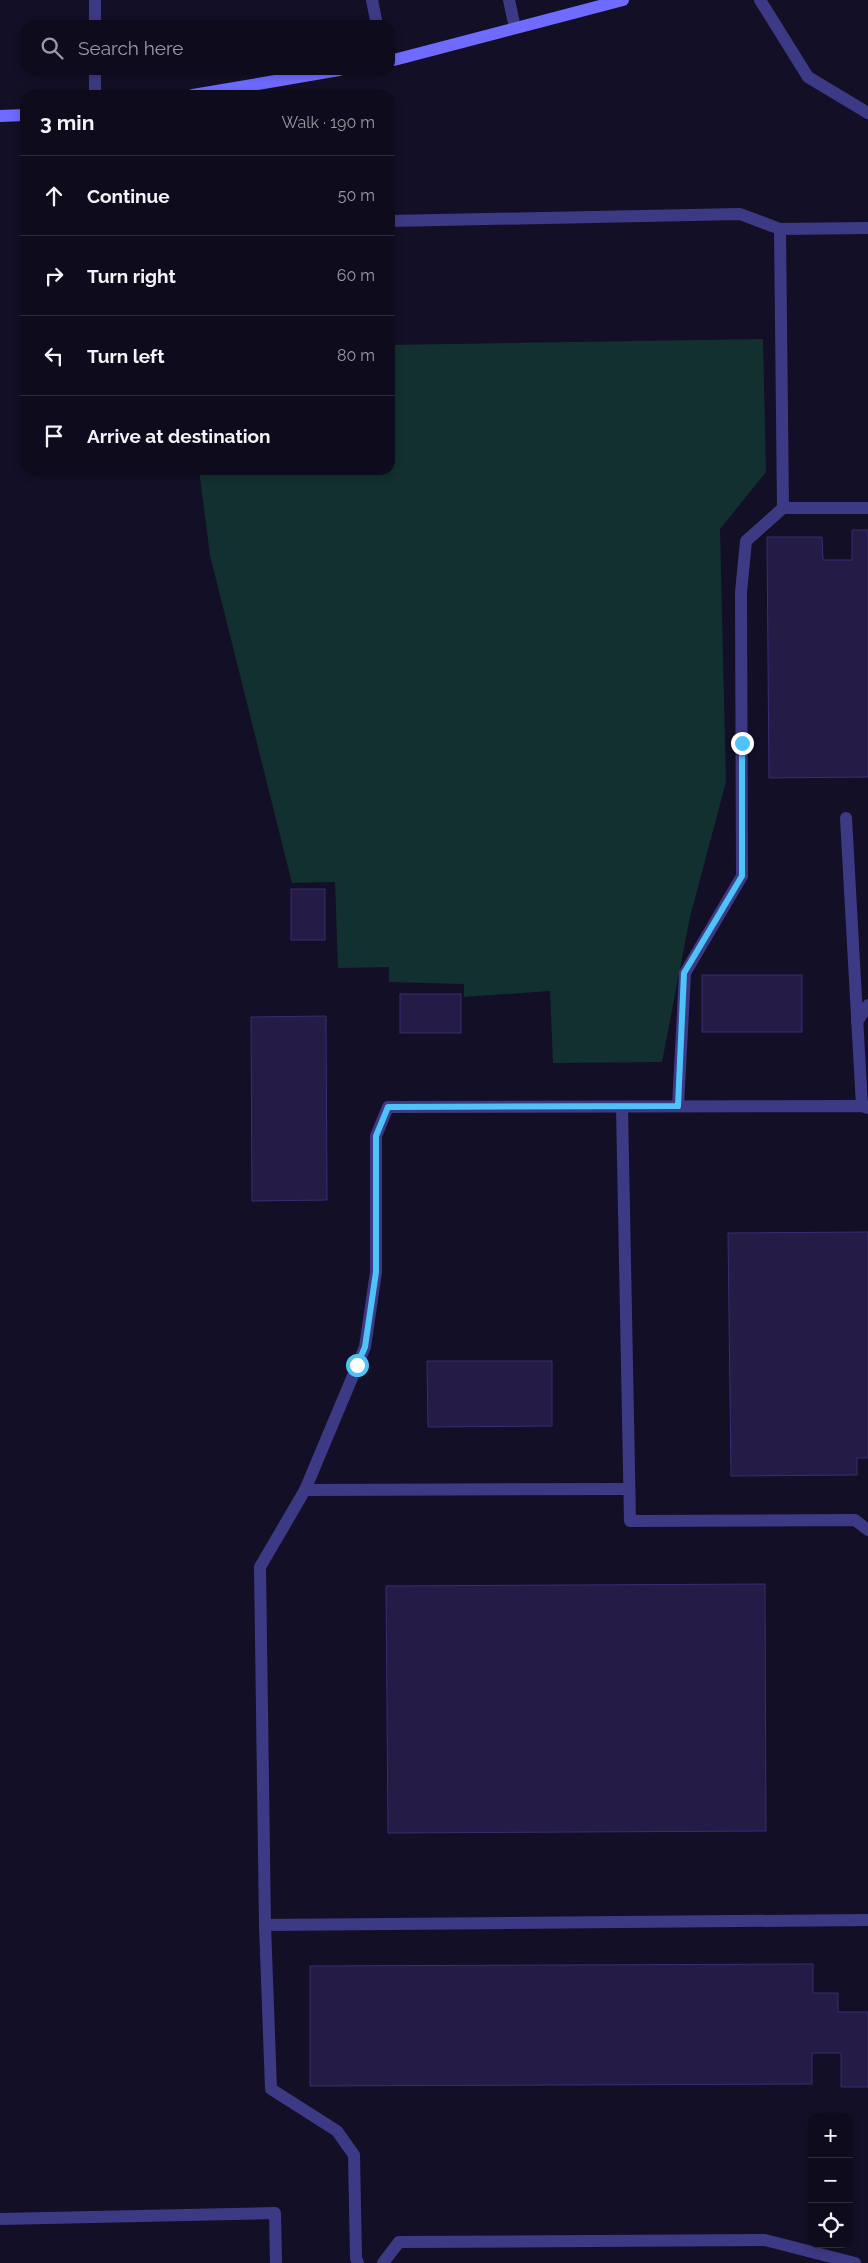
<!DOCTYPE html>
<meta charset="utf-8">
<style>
body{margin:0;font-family:Raleway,sans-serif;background:#1c1929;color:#f1f3f6}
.controls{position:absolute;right:15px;bottom:15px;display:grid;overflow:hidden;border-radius:10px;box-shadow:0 2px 8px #0003}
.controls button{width:45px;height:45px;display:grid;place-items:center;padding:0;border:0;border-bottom:1px solid #2e2b3b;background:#0e0b1c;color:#f1f3f6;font:25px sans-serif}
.stop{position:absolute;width:15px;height:15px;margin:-11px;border:4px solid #4fc3f7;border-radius:50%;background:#fff}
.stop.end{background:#4fc3f7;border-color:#fff;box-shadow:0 1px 5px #0008}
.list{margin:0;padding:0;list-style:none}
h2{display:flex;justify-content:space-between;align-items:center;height:65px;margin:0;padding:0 20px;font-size:21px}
h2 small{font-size:16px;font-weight:400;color:#9b9ba3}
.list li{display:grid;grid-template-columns:32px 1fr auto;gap:15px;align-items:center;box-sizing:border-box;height:80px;padding:0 20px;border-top:1px solid #2e2b3b}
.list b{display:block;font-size:19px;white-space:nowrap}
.list em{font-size:16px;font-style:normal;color:#9b9ba3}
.icon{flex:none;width:28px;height:28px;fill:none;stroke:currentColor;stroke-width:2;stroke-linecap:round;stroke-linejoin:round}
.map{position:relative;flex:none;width:868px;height:2263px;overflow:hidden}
.search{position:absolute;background:#0e0b1c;box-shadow:0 2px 8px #0003;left:20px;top:20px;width:375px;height:55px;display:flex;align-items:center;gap:12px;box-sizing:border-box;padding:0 18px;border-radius:15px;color:#9b9ba3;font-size:19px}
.panel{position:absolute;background:#0e0b1c;box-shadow:0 2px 8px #0003;left:20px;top:90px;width:375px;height:385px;border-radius:15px}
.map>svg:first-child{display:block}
</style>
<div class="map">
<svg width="868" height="2263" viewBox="0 0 868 2263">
<rect width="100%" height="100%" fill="#130f26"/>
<path fill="#12302f" d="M763,339L766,472L720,529L726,782L690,917L662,1062L553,1063L550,991L464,997V984L389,982V967L338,968L335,882L292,883L210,555L199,470H390V345Z"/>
<g fill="#241b47" stroke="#3b2d73">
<path d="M852,530H868V777L769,778L767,537H822L823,560H852Z"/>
<rect x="291" y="889" width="34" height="51"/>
<rect x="702" y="975" width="100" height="57"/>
<rect x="400" y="994" width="61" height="39"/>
<path d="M326,1016L327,1200L252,1201L251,1017Z"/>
<path d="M868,1232V1458H857V1475L731,1476L728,1233Z"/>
<path d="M427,1361H552V1426L428,1427Z"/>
<path d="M765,1584L766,1831L388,1833L386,1586Z"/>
<path d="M813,1964V1993H838V2012H868V2087H841V2053H812V2084L310,2086V1966Z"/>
</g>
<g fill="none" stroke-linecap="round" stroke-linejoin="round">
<g stroke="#3d3a85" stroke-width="12">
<path d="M372,0L377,25"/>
<path d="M509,0L515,28"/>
<path d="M760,0L808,77L868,113"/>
<path d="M390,221L740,214L780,229"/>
<path d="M868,228L780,229L783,508H868"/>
<path d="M846,818L862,1106"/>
<path d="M857,1022L868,1005"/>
<path d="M678,1106L685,973L742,876L741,592L746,541L783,508"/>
<path d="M622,1107L630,1521L855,1520L868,1530"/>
<path d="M868,1108L862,1106L388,1107L376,1136V1272L365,1347L305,1490L260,1567L265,1925L868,1920"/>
<path d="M305,1490L629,1489"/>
<path d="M265,1925L271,2089L337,2131L354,2155L356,2258L358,2263"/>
<path d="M0,2219L275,2213L276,2263"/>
<path d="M383,2263L399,2242L765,2240L855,2263"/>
</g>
<g stroke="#3d3a85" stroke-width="12">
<path d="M95,0V25"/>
<path d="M95,70V95"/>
</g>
<g stroke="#6f6bff" stroke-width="12">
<path d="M390,61L623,0"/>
<path d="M193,95L339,70"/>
<path d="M0,116L25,115"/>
</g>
</g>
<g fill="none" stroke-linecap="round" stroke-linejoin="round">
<path stroke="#4fc3f7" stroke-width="6" d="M357,1365L365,1347L376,1272V1136L388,1107L678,1106L684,973L742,876V743"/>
</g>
</svg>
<div class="controls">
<button>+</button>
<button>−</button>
<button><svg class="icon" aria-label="locate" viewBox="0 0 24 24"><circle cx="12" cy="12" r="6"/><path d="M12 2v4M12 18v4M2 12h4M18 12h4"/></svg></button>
</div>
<div class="stop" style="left:357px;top:1365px"></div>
<div class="stop end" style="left:742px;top:743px"></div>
<div class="search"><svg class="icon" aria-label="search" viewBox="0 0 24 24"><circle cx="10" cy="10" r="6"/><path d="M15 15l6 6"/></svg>Search here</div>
<section class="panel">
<h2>3 min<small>Walk · 190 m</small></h2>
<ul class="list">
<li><svg class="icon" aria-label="ahead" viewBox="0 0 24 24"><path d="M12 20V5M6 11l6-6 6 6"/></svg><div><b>Continue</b></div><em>50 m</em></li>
<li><svg class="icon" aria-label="right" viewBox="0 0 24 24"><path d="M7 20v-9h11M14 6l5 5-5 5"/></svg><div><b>Turn right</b></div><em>60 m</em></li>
<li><svg class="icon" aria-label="left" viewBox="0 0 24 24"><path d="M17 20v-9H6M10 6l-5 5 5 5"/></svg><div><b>Turn left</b></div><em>80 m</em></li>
<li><svg class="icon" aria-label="arrive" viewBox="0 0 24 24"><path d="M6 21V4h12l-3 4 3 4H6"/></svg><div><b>Arrive at destination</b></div></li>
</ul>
</section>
</div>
